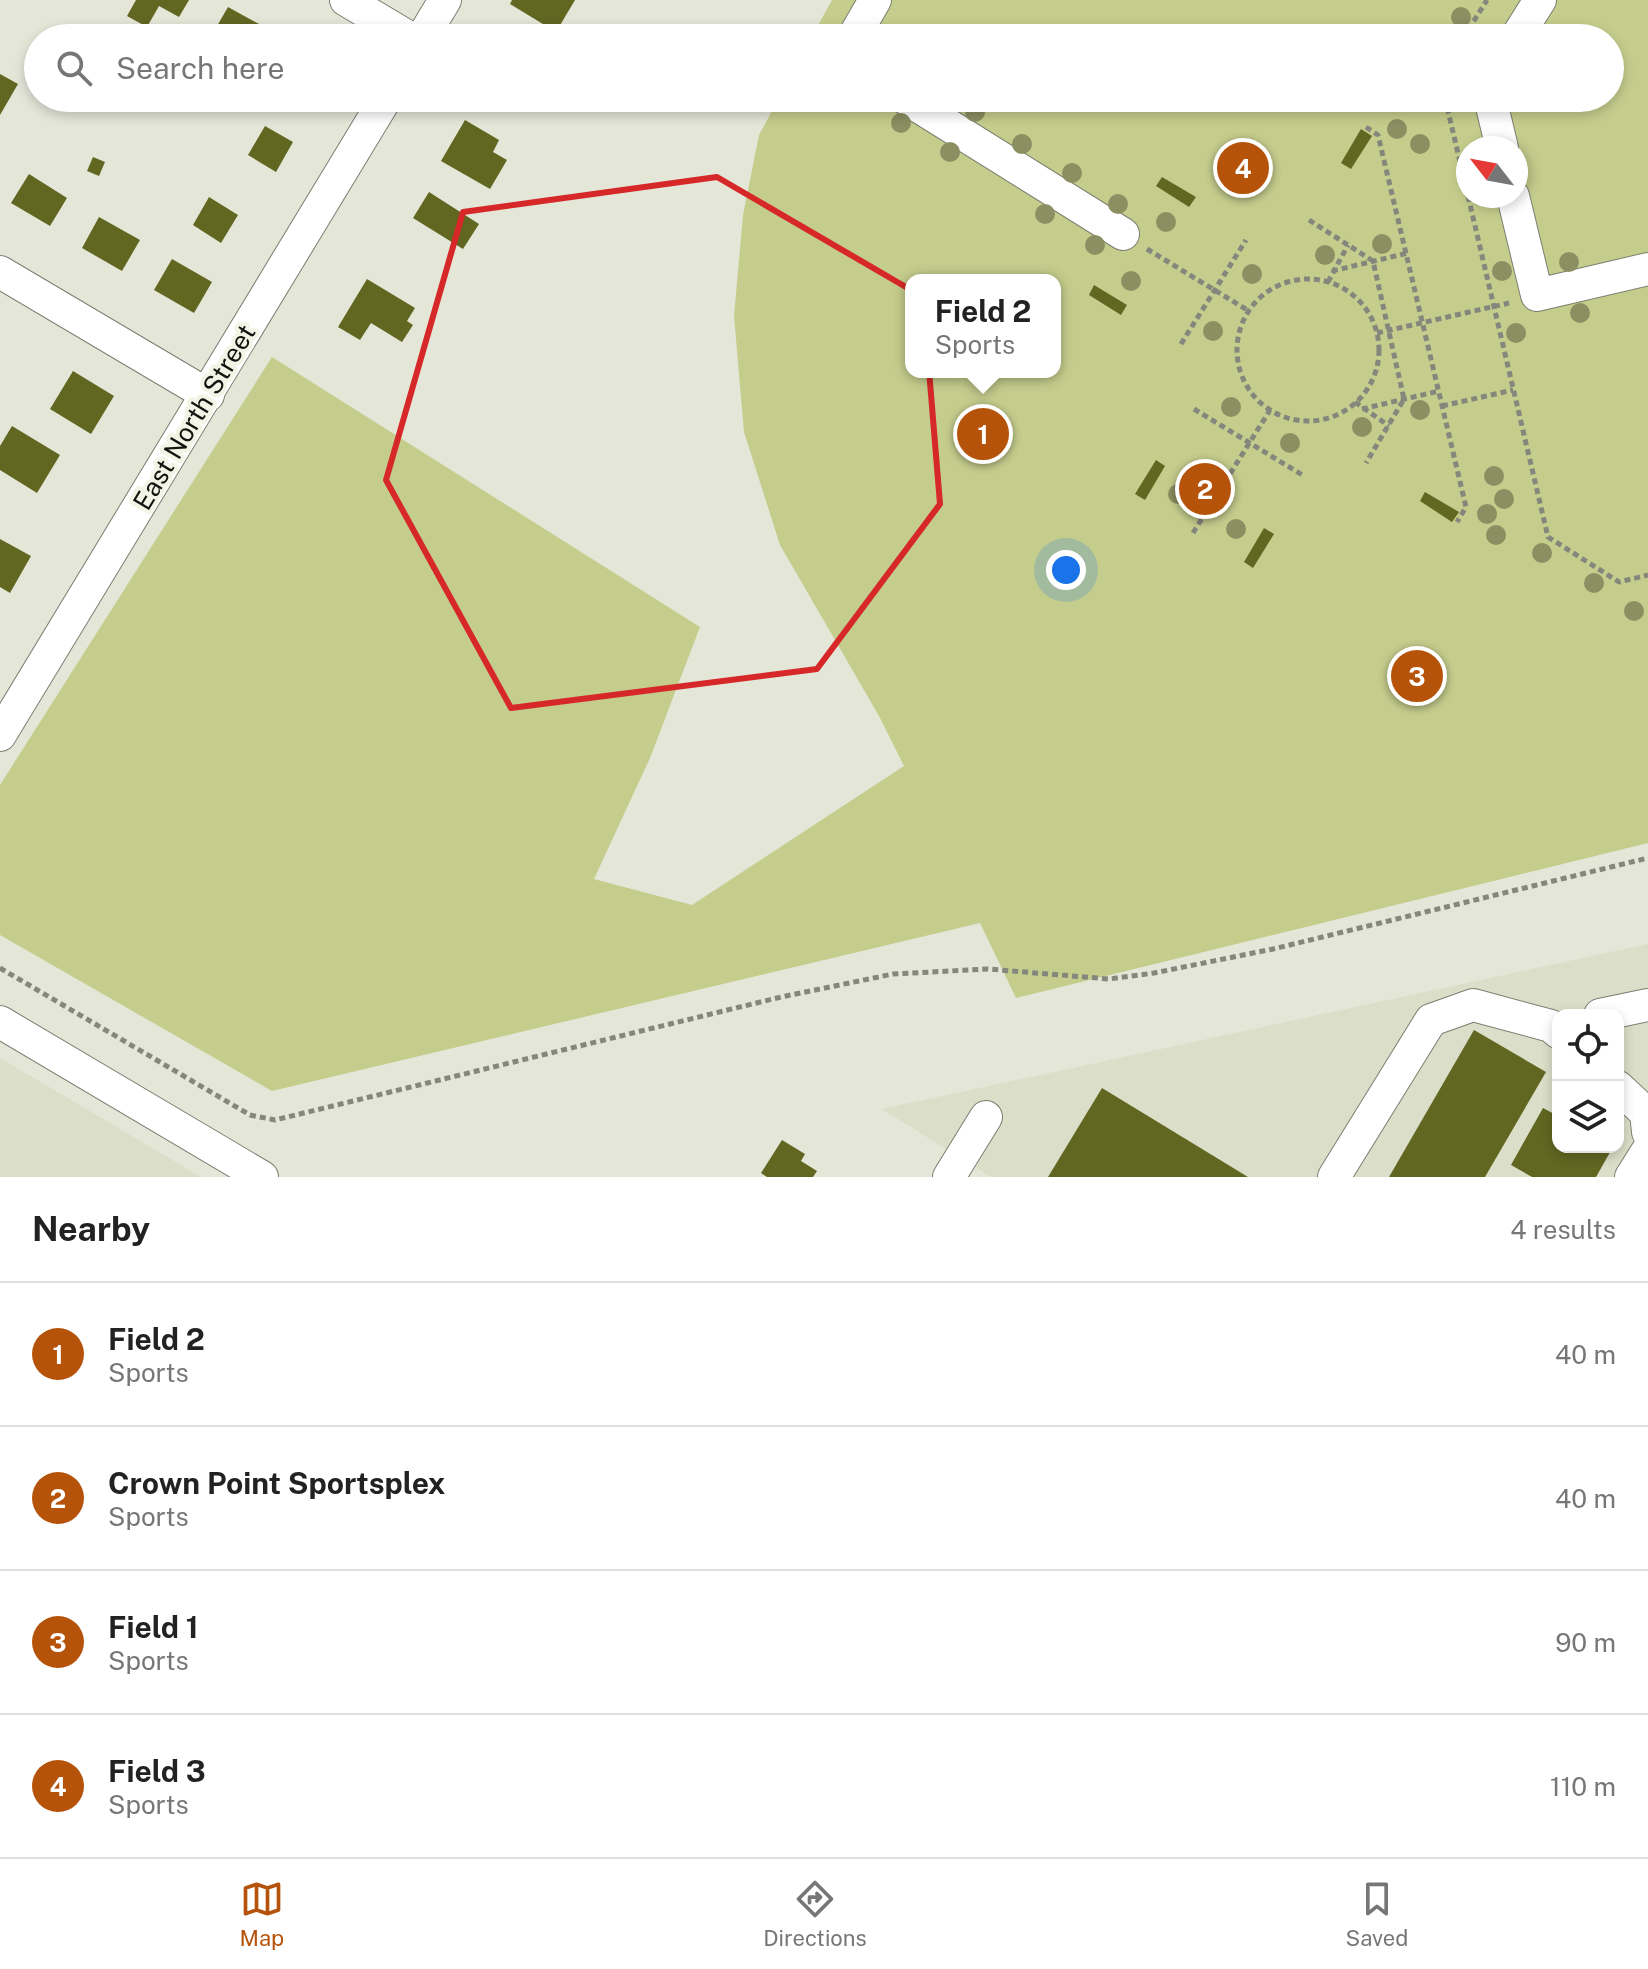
<!DOCTYPE html>
<style>
body{margin:0;font-family:"Public Sans",sans-serif;background:#f6f6f6;color:#222}
.controls{position:absolute;right:24px;bottom:24px;display:grid;overflow:hidden;border-radius:16px;box-shadow:0 4px 12px #0003}
.controls button{width:72px;height:72px;display:grid;place-items:center;padding:0;border:0;border-bottom:2px solid #e0e0e0;background:#fff;color:#222;font:40px sans-serif}
.compass{position:absolute;left:1456px;top:136px;width:72px;height:72px;border-radius:50%;background:#fff;box-shadow:0 4px 12px #0003;rotate:301deg}
.you{position:absolute;left:1066px;top:570px;width:28px;height:28px;margin:-20px;border:6px solid #fff;border-radius:50%;background:#1a73e8;box-shadow:0 0 0 12px #1a73e833}
.badge{display:grid;place-items:center;width:52px;height:52px;border-radius:50%;background:#b45309;color:#fff;font-size:26px;font-weight:700}
.pin{position:absolute;translate:-50% -50%;border:4px solid #fff;box-shadow:0 2px 8px #0006}
.popup{position:absolute;left:905px;top:274px;width:156px;height:104px;box-sizing:border-box;display:grid;place-content:center;border-radius:16px;background:#fff;filter:drop-shadow(0 2px 6px #0005);font-size:26px;white-space:nowrap;color:#767676}
.popup b{font-size:30px;color:#222}
.popup::after{content:'';position:absolute;left:50%;top:100%;margin-left:-16px;border:16px solid transparent;border-top-color:#fff}
.list{margin:0;padding:0;list-style:none}
h2{display:flex;justify-content:space-between;align-items:center;height:104px;margin:0;padding:0 32px;font-size:34px}
h2 small{font-size:26px;font-weight:400;color:#767676}
.list li{display:grid;grid-template-columns:52px 1fr auto;gap:24px;align-items:center;box-sizing:border-box;height:144px;padding:0 32px;border-top:2px solid #e0e0e0}
.list b{display:block;font-size:30px;white-space:nowrap}
.list p{margin:0;font-size:26px;white-space:nowrap;color:#767676}
.list em{font-size:26px;font-style:normal;color:#767676}
.icon{flex:none;width:44px;height:44px;fill:none;stroke:currentColor;stroke-width:2;stroke-linecap:round;stroke-linejoin:round}
.map{position:relative;flex:none;width:1648px;height:1177px;overflow:hidden}
.search{position:absolute;background:#fff;box-shadow:0 4px 12px #0003;left:24px;right:24px;top:24px;height:88px;display:flex;align-items:center;gap:20px;box-sizing:border-box;padding:0 28px;border-radius:44px;color:#767676;font-size:30px}
.sheet{height:680px;background:#fff}
nav{display:flex;justify-content:space-around;align-items:center;box-sizing:border-box;height:112px;border-top:2px solid #e0e0e0;background:#fff;font-size:22px;color:#767676}
nav a{display:grid;justify-items:center;gap:4px}
nav .on{color:#b45309}
.map>svg:first-child{display:block}
</style>
<div class="map">
<svg width="1648" height="1177" viewBox="0 0 1648 1177">
<rect width="100%" height="100%" fill="#e4e6d8"/>
<g fill="#dbdec8" fill-rule="evenodd">
<path d="M1648,944V1177H991L882,1109ZM1558,1015H1618V1147H1558Z"/>
<path d="M0,1058L201,1177H0Z"/>
</g>
<path fill="#c5cd8d" fill-rule="evenodd" d="M832,0H1648V843L1016,998L980,923L272,1091L0,935V785L272,357L700,627L650,758L594,879L692,905L904,766L879,716L780,545L744,432L734,316L743,215L759,135L779,98H1610V38H811ZM1468,148H1516V196H1468ZM911,280H1055V372H911Z"/>
<g fill="#616721">
<path d="M136,0H189L179,17L159,6L147,27L127,16Z"/>
<path d="M512,0H575L556,32L510,4Z"/>
<path d="M228,7L268,29L263,38H210Z"/>
<path d="M504,30L517,38H499Z"/>
<path d="M0,74L18,84L0,115Z"/>
<path d="M465,120L499,140L493,152L507,160L490,189L441,161Z"/>
<path d="M265,126L293,142L276,172L248,155Z"/>
<path d="M1361,129L1372,136L1351,169L1341,163Z"/>
<path d="M93,157L105,162L99,176L87,171Z"/>
<path d="M29,174L67,198L50,226L11,203Z"/>
<path d="M1162,177L1196,197L1189,207L1156,186Z"/>
<path d="M429,192L479,224L463,249L413,218Z"/>
<path d="M209,197L238,215L221,243L193,225Z"/>
<path d="M99,217L140,240L122,271L82,248Z"/>
<path d="M172,259L212,282L194,313L154,290Z"/>
<path d="M367,279L415,308L407,321L413,325L402,342L371,323L360,340L338,327Z"/>
<path d="M1094,285L1127,305L1121,315L1089,295Z"/>
<path d="M73,371L114,396L91,434L50,409Z"/>
<path d="M12,426L60,455L37,493L0,470V446Z"/>
<path d="M1156,460L1165,466L1145,500L1135,494Z"/>
<path d="M1425,492L1459,512L1452,522L1420,501Z"/>
<path d="M1264,528L1274,534L1253,568L1244,562Z"/>
<path d="M0,539L31,556L10,593L0,587Z"/>
<path d="M1474,1030L1546,1072L1485,1177H1389Z"/>
<path d="M1102,1088L1248,1177H1048Z"/>
<path d="M1543,1108L1558,1116V1147H1613L1596,1177H1532L1511,1165Z"/>
<path d="M782,1140L805,1154L801,1161L817,1171L813,1177H767L761,1173Z"/>
</g>
<g fill="none" stroke-linecap="round" stroke-linejoin="round">
<g stroke="#7c7e71" stroke-width="34">
<g id="minor">
<path d="M346,0L410,38"/>
<path d="M422,38L445,0"/>
<path d="M853,38L875,0"/>
<path d="M1516,38L1540,0"/>
<path d="M905,98L1123,234"/>
<path d="M1490,98L1502,148"/>
<path d="M1513,196L1537,295L1648,269"/>
<path d="M0,272L208,395"/>
<path d="M0,735L386,98"/>
<path d="M1600,1015L1648,1005"/>
<path d="M0,1022L262,1177"/>
<path d="M1618,1087L1646,1113L1648,1132"/>
<path d="M949,1177L986,1117"/>
<path d="M1334,1177L1431,1020L1473,1005L1551,1026L1558,1032"/>
<path d="M1631,1177L1648,1150"/>
</g>
</g>
<g stroke="#85877d" stroke-width="5" stroke-dasharray="6 4" stroke-linecap="butt">
<path d="M1463,38L1487,0"/>
<path d="M1445,98L1468,196"/>
<path d="M1366,127L1378,135L1466,507L1457,522"/>
<path d="M1468,196L1548,537L1619,582L1648,575"/>
<path d="M1309,220L1373,261L1404,399L1366,463"/>
<path d="M1147,249L1249,311"/>
<path d="M1332,271L1408,253"/>
<circle cx="1308" cy="350" r="71"/>
<path d="M1328,282L1348,245"/>
<path d="M1377,333L1509,303"/>
<path d="M1181,344L1246,240"/>
<path d="M1355,402L1389,426"/>
<path d="M1442,406L1513,390"/>
<path d="M1194,409L1304,476"/>
<path d="M1362,409L1439,391"/>
<path d="M1193,533L1270,410"/>
<path d="M0,968L250,1115L275,1120L781,997L893,974L988,969L1109,979L1154,973L1273,949L1648,858"/>
</g>
<use href="#minor" stroke="#fff" stroke-width="32"/>
</g>
<g fill="#8b8f61">
<circle cx="1461" cy="17" r="10"/>
<circle cx="975" cy="112" r="10"/>
<circle cx="901" cy="123" r="10"/>
<circle cx="1397" cy="129" r="10"/>
<circle cx="1022" cy="144" r="10"/>
<circle cx="1420" cy="144" r="10"/>
<circle cx="950" cy="152" r="10"/>
<circle cx="1072" cy="173" r="10"/>
<circle cx="1118" cy="204" r="10"/>
<circle cx="1045" cy="214" r="10"/>
<circle cx="1166" cy="222" r="10"/>
<circle cx="1382" cy="244" r="10"/>
<circle cx="1095" cy="245" r="10"/>
<circle cx="1325" cy="255" r="10"/>
<circle cx="1569" cy="262" r="10"/>
<circle cx="1502" cy="271" r="10"/>
<circle cx="1252" cy="274" r="10"/>
<circle cx="1131" cy="281" r="10"/>
<circle cx="1580" cy="313" r="10"/>
<circle cx="1213" cy="331" r="10"/>
<circle cx="1516" cy="333" r="10"/>
<circle cx="1231" cy="407" r="10"/>
<circle cx="1420" cy="410" r="10"/>
<circle cx="1362" cy="427" r="10"/>
<circle cx="1290" cy="443" r="10"/>
<circle cx="1494" cy="476" r="10"/>
<circle cx="1178" cy="494" r="10"/>
<circle cx="1504" cy="499" r="10"/>
<circle cx="1487" cy="514" r="10"/>
<circle cx="1236" cy="529" r="10"/>
<circle cx="1496" cy="535" r="10"/>
<circle cx="1542" cy="553" r="10"/>
<circle cx="1594" cy="583" r="10"/>
<circle cx="1634" cy="611" r="10"/>
</g>
<path fill="none" stroke="#d62828" stroke-width="6" stroke-linejoin="round" d="M717,177L923,297L940,504L817,669L511,708L386,480L463,212Z"/>
<g text-anchor="middle" dominant-baseline="central" stroke-width="8" stroke-linejoin="round" paint-order="stroke">
<g font-size="26" fill="#13140f" stroke="#f2f4e5">
<text transform="translate(194 417) rotate(-59)">East North Street</text>
</g>
</g>
</svg>
<div class="controls">
<button><svg class="icon" aria-label="locate" viewBox="0 0 24 24"><circle cx="12" cy="12" r="6"/><path d="M12 2v4M12 18v4M2 12h4M18 12h4"/></svg></button>
<button><svg class="icon" aria-label="layers" viewBox="0 0 24 24"><path d="M12 4l9 5-9 5-9-5zM3 14l9 5 9-5"/></svg></button>
</div>
<svg class="compass" viewBox="-18 -18 36 36"><path d="M0-13l5 13h-10z" fill="#e53935"/><path d="M0 13l5-13h-10z" fill="#767676"/></svg>
<div class="you"></div>
<div class="pin badge" style="left:983px;top:434px">1</div>
<div class="popup"><b>Field 2</b>Sports</div>
<div class="pin badge" style="left:1205px;top:489px">2</div>
<div class="pin badge" style="left:1417px;top:676px">3</div>
<div class="pin badge" style="left:1243px;top:168px">4</div>
<div class="search"><svg class="icon" aria-label="search" viewBox="0 0 24 24"><circle cx="10" cy="10" r="6"/><path d="M15 15l6 6"/></svg>Search here</div>
</div>
<section class="sheet">
<h2>Nearby<small>4 results</small></h2>
<ul class="list">
<li><span class="badge">1</span><div><b>Field 2</b><p>Sports</p></div><em>40 m</em></li>
<li><span class="badge">2</span><div><b>Crown Point Sportsplex</b><p>Sports</p></div><em>40 m</em></li>
<li><span class="badge">3</span><div><b>Field 1</b><p>Sports</p></div><em>90 m</em></li>
<li><span class="badge">4</span><div><b>Field 3</b><p>Sports</p></div><em>110 m</em></li>
</ul>
</section>
<nav>
<a class="on"><svg class="icon" aria-label="map" viewBox="0 0 24 24"><path d="M3 6l6-2 6 2 6-2v14l-6 2-6-2-6 2zM9 4v14M15 6v14"/></svg>Map</a>
<a><svg class="icon" aria-label="directions" viewBox="0 0 24 24"><path d="M12 3l9 9-9 9-9-9zM9 14v-3h6M13 9l2 2-2 2"/></svg>Directions</a>
<a><svg class="icon" aria-label="saved" viewBox="0 0 24 24"><path d="M7 4h10v16l-5-4-5 4z"/></svg>Saved</a>
</nav>
